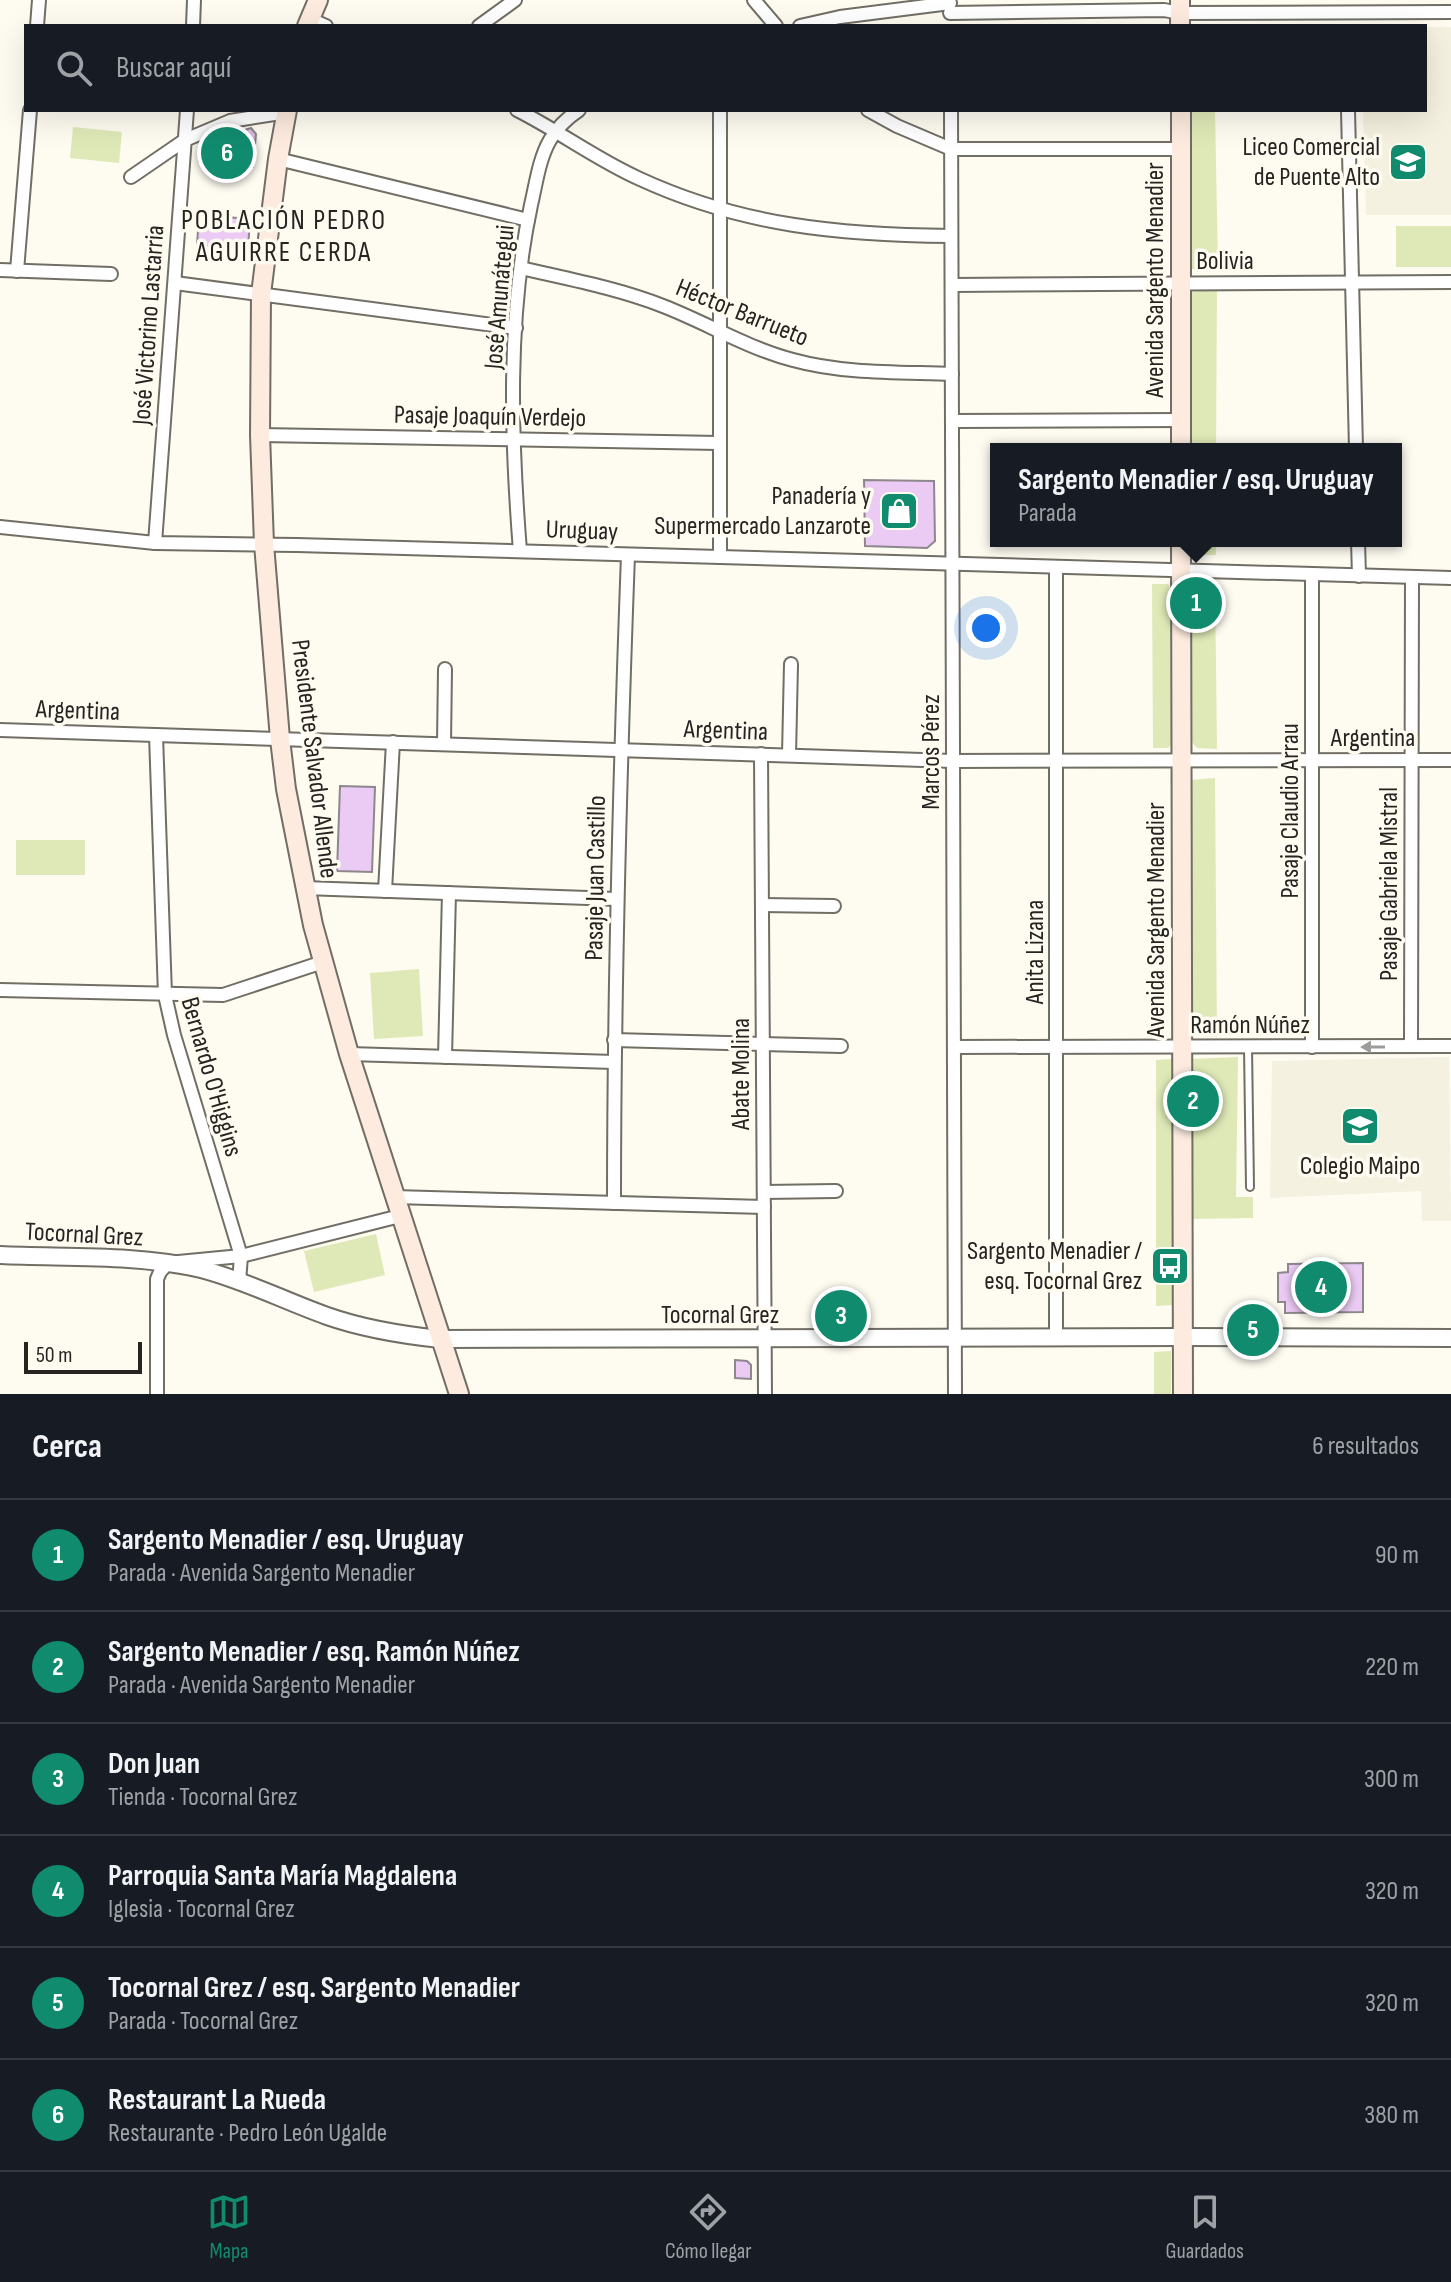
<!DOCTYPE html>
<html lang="es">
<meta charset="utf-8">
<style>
body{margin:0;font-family:"Sofia Sans Condensed",sans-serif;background:#20242c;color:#f1f3f6}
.scale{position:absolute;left:24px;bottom:20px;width:118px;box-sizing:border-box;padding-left:8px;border:4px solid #252421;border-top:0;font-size:22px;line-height:28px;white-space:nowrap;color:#252421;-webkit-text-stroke:6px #fefbf1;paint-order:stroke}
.you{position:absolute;left:986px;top:628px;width:28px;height:28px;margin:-20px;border:6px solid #fff;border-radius:50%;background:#1a73e8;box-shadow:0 0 0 12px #1a73e833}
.badge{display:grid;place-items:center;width:52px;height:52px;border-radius:50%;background:#118b6e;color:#fff;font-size:26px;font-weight:700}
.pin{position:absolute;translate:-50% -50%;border:4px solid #fff;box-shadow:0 2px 8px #0006}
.popup{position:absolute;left:990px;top:443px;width:412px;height:104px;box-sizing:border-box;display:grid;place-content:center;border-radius:0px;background:#171b24;filter:drop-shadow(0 2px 6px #0005);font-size:26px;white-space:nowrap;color:#9ea1a6}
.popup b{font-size:30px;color:#f1f3f6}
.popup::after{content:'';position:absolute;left:50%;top:100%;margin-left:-16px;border:16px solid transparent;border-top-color:#171b24}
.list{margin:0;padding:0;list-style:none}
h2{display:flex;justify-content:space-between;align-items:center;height:104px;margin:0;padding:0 32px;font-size:34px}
h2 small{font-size:26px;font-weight:400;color:#9ea1a6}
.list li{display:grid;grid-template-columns:52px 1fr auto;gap:24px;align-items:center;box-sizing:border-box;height:112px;padding:0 32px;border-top:2px solid #363941}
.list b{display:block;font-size:30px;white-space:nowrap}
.list p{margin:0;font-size:26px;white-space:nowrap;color:#9ea1a6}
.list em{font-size:26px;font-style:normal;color:#9ea1a6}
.icon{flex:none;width:44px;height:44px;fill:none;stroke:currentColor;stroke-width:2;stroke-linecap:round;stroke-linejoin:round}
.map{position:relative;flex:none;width:1451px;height:1394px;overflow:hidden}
.search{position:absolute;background:#171b24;box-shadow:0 8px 32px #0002;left:24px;right:24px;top:24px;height:88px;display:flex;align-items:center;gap:20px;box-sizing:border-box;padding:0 28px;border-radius:0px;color:#9ea1a6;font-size:30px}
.sheet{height:776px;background:#171b24}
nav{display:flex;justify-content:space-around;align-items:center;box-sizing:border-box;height:112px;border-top:2px solid #363941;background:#171b24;font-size:22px;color:#9ea1a6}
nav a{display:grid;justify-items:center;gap:4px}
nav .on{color:#118b6e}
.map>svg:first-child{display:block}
</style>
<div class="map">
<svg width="1451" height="1394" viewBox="0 0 1451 1394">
<rect width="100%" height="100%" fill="#fefbf1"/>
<g fill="#f5f1e0">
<path d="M1425,27H1451V215H1366L1363,110H1425Z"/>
<path d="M1449,1057L1451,1221H1422L1421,1191L1270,1198L1272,1061Z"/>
</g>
<g fill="#dfe9b7">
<path d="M1190,110H1215L1218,269H1189Z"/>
<path d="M73,127L122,132L119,163L70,158Z"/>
<rect x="1396" y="226" width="55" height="41"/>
<path d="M1217,290L1216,449H1190L1189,292Z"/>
<rect x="1191" y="541" width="25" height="14"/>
<path d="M1195,582H1215L1217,749L1197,748L1191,741V594Z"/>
<path d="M1152,584H1168L1172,594L1174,743L1168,748H1153Z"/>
<path d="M1215,778L1217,1037L1202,1036L1193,1032L1191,780Z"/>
<rect x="16" y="840" width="69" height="35"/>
<path d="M419,969L423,1036L374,1039L370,973Z"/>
<path d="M1238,1057L1236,1197H1253V1218L1189,1219L1191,1059Z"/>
<path d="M1172,1059L1173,1305L1156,1306V1060Z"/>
<path d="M376,1234L385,1275L314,1292L304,1251Z"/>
<path d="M1171,1351V1394H1154V1352Z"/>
</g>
<g fill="#ebcaf4" stroke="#8d878e" stroke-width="2">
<path d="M251,128L256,134L253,167L199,161L200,145Z"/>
<path d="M199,215L250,219L248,249L197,245Z"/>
<path d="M864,480L934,481L935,541L927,548L865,546Z"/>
<path d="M340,786L375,787L372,872L337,871Z"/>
<path d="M1363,1263V1312L1285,1313V1302H1278V1273L1288,1272V1264Z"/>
<path d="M828,1297H850L851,1318H828Z"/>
<path d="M735,1360L747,1361L751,1365V1379L735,1378Z"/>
</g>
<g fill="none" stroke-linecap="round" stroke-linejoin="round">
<g stroke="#716e66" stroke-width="10">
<path id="service" d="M1248,1047L1250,1187"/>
</g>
<g stroke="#716e66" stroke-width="16">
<g id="minor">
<path d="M754,0L776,26"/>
<path d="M950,13L1164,10L1180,13L1451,12"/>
<path d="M310,19L326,26"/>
<path d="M37,26L39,0"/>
<path d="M193,26L194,0"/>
<path d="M479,26L515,0"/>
<path d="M800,26L840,17L950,3"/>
<path d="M517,110C559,131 597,160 640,179C742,226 841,235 951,236"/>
<path d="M720,110V557"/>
<path d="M868,110L897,126L951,149H1181"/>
<path d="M951,110L955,1394"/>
<path d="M1348,110L1356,449"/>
<path d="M278,159L528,220"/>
<path d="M131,177L185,140L230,121L287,112"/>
<path d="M521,268C568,279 617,288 663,306C707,323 747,348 793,360C844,374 899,372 952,374"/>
<path d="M0,270L111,274"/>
<path d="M17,271L30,110"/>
<path d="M175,283L516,328"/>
<path d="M952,285L1451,282"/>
<path d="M952,421L1181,420"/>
<path d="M260,435L719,443"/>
<path d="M0,527L155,543L297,545L1451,578"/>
<path d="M1358,541L1359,576"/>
<path d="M155,543L187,110"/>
<path d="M520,551C511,437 507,317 531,205C536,184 539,159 550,140C557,128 567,118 579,110"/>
<path d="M0,730L953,761L1451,760"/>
<path d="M156,735L165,995L174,1035L241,1256L239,1282"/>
<path d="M444,744L445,669"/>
<path d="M761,754L765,1394"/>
<path d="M789,755L791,664"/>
<path d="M304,888L617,899"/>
<path d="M385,891L393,742"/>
<path d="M762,905L834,906"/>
<path d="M0,990L223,995L323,962"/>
<path d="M614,1040L841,1046"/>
<path d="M1411,1046L1412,577"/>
<path d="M954,1047L1451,1046"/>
<path d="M1312,1047V574"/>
<path d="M349,1054L614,1062"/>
<path d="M445,1057L449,893"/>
<path d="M764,1192L836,1191"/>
<path d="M394,1197L764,1207"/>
<path d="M614,1203C614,987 620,771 628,555"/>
<path d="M1056,1338V567"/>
<path d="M157,1394V1279L160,1272L168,1263L241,1256L400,1216"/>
</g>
</g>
<g stroke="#716e66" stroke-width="20">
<path id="tertiary" d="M0,1255C65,1258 137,1254 201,1269C244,1280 285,1301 327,1316C364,1329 402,1335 440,1339L1183,1337L1451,1338"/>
</g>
<g stroke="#716e66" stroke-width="22">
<g id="secondary">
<path d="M1180,0V26"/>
<path d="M307,26L318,0"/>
<path d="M287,110L278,159L261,294L260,435L264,544L280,739L286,789L313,925L349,1054L459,1394"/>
<path d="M1181,110V449"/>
<path d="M1181,541L1183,1394"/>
</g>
</g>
<use href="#service" stroke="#fff" stroke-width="6"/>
<use href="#minor" stroke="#fff" stroke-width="12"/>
<use href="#tertiary" stroke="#fff" stroke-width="16"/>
<use href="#secondary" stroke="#fcebde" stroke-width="18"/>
</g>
<defs><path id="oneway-solid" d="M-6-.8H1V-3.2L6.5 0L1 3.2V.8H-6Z" transform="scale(2)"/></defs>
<use fill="#9d9c9b" href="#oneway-solid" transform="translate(1373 1047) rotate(180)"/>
<defs>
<g id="school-square" transform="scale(2)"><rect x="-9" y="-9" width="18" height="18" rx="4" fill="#118b6e" stroke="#fefbf1"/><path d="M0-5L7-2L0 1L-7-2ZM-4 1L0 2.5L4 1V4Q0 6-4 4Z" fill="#fff"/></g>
<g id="shop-square" transform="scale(2)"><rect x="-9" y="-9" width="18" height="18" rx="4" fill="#118b6e" stroke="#fefbf1"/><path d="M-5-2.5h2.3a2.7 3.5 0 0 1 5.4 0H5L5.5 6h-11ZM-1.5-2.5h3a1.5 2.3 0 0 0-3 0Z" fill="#fff"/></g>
<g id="bus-square" transform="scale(2)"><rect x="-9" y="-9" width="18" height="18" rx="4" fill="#118b6e" stroke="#fefbf1"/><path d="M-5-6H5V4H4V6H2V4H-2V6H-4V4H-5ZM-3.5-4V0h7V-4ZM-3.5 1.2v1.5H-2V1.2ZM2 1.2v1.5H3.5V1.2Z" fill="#fff"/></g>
</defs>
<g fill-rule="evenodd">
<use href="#school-square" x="1408" y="162"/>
<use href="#shop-square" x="899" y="511"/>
<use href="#school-square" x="1360" y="1126"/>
<use href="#bus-square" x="1170" y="1266"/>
</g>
<g text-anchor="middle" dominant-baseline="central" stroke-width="7" stroke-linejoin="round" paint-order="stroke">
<g font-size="26" fill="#252421" stroke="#fefbf1" text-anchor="end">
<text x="1380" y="147">Liceo Comercial<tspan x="1380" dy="30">de Puente Alto</tspan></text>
<text x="871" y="496">Panadería y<tspan x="871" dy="30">Supermercado Lanzarote</tspan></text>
<text x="1360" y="1166" text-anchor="middle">Colegio Maipo</text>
<text x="1142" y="1251">Sargento Menadier /<tspan x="1142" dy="30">esq. Tocornal Grez</tspan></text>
</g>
<g font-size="26" fill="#252421" stroke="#fefbf1">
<text x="1225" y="261">Bolivia</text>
<text transform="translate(1155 280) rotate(-90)">Avenida Sargento Menadier</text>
<text transform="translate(500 297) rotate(-85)">José Amunátegui</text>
<text transform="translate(742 313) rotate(22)">Héctor Barrueto</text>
<text transform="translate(149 325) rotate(-86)">José Victorino Lastarria</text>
<text transform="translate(490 417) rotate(1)">Pasaje Joaquín Verdejo</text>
<text transform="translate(582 531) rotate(2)">Uruguay</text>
<text transform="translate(78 711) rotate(2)">Argentina</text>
<text transform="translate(726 731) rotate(2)">Argentina</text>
<text x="1373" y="738">Argentina</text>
<text transform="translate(931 752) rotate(-90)">Marcos Pérez</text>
<text transform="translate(314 759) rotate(83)">Presidente Salvador Allende</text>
<text transform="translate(1290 811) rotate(-90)">Pasaje Claudio Arrau</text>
<text transform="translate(596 878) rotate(-89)">Pasaje Juan Castillo</text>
<text transform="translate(1389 884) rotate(-90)">Pasaje Gabriela Mistral</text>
<text transform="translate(1156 920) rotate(-90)">Avenida Sargento Menadier</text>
<text transform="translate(1035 952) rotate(-90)">Anita Lizana</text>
<text x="1250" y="1025">Ramón Núñez</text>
<text transform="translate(741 1074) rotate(-90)">Abate Molina</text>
<text transform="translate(211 1077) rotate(74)">Bernardo O'Higgins</text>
<text transform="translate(84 1235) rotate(3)">Tocornal Grez</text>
<text x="720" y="1315">Tocornal Grez</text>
</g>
<g font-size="28" letter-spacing="2" fill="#252421" stroke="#fefbf1">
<text x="284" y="220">POBLACIÓN PEDRO<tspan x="284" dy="32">AGUIRRE CERDA</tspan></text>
</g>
</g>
</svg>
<div class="scale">50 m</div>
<div class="you"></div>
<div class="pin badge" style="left:1196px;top:603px">1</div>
<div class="popup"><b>Sargento Menadier / esq. Uruguay</b>Parada</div>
<div class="pin badge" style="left:1193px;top:1101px">2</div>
<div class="pin badge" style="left:841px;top:1316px">3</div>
<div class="pin badge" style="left:1321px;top:1287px">4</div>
<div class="pin badge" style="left:1253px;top:1330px">5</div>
<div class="pin badge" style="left:227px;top:153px">6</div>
<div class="search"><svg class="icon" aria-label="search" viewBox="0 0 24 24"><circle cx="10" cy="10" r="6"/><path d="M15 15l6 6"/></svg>Buscar aquí</div>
</div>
<section class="sheet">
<h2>Cerca<small>6 resultados</small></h2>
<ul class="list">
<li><span class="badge">1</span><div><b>Sargento Menadier / esq. Uruguay</b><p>Parada · Avenida Sargento Menadier</p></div><em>90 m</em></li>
<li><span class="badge">2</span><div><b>Sargento Menadier / esq. Ramón Núñez</b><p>Parada · Avenida Sargento Menadier</p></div><em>220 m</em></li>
<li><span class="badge">3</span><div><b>Don Juan</b><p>Tienda · Tocornal Grez</p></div><em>300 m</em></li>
<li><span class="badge">4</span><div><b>Parroquia Santa María Magdalena</b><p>Iglesia · Tocornal Grez</p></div><em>320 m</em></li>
<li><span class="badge">5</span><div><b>Tocornal Grez / esq. Sargento Menadier</b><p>Parada · Tocornal Grez</p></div><em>320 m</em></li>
<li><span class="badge">6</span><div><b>Restaurant La Rueda</b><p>Restaurante · Pedro León Ugalde</p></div><em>380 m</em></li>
</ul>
</section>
<nav>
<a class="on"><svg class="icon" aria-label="map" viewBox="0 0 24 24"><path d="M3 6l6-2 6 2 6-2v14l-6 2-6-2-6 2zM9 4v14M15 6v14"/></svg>Mapa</a>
<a><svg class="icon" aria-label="directions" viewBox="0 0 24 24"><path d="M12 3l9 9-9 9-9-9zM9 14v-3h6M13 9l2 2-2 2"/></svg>Cómo llegar</a>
<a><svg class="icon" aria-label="saved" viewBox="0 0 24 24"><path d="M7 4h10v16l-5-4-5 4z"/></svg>Guardados</a>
</nav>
